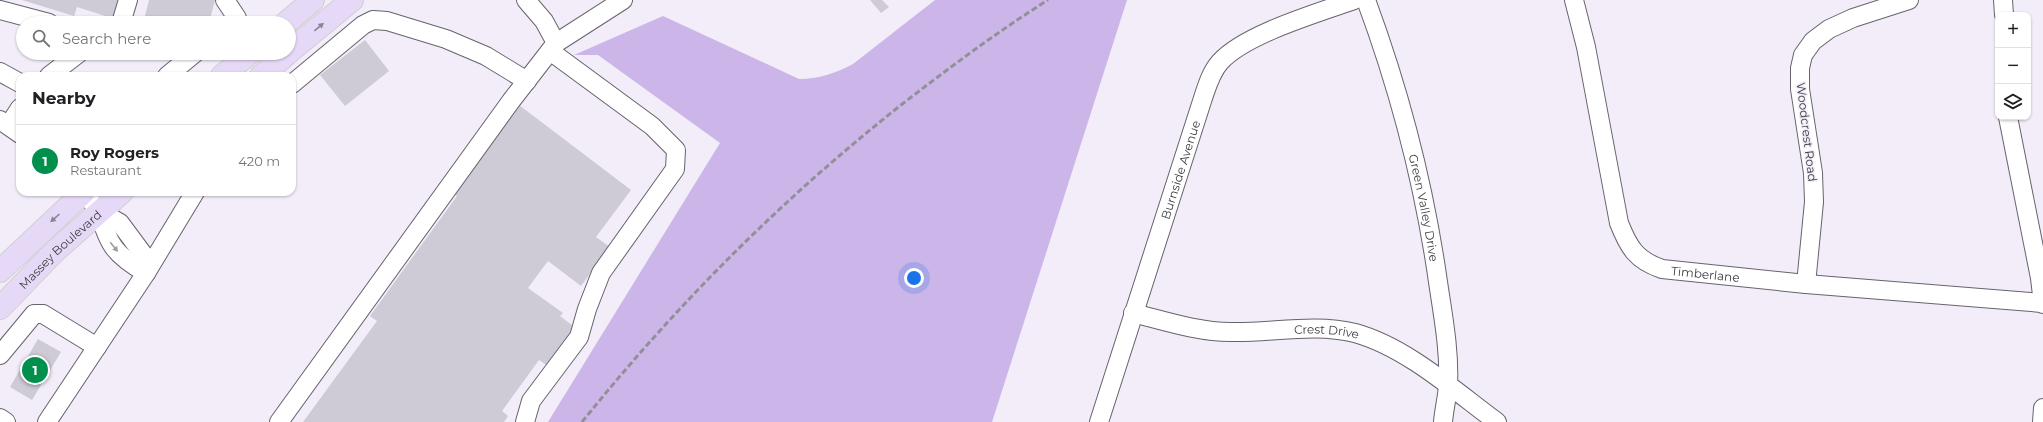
<!DOCTYPE html>
<meta charset="utf-8">
<style>
body{margin:0;font-family:Montserrat,sans-serif;background:#f6f6f6;color:#202124}
.controls{position:absolute;right:12px;top:12px;display:grid;overflow:hidden;border-radius:8px;box-shadow:0 1px 3px #0004}
.controls button{width:36px;height:36px;display:grid;place-items:center;padding:0;border:0;border-bottom:1px solid #e0e0e0;background:#fff;color:#202124;font:20px sans-serif}
.you{position:absolute;left:914px;top:278px;width:14px;height:14px;margin:-10px;border:3px solid #fff;border-radius:50%;background:#1a73e8;box-shadow:0 0 0 6px #1a73e833}
.badge{display:grid;place-items:center;width:26px;height:26px;border-radius:50%;background:#018f4e;color:#fff;font-size:13px;font-weight:700}
.pin{position:absolute;translate:-50% -50%;border:2px solid #fff;box-shadow:0 1px 4px #0006}
.list{margin:0;padding:0;list-style:none}
h2{display:flex;justify-content:space-between;align-items:center;height:52px;margin:0;padding:0 16px;font-size:17px}
h2 small{font-size:13px;font-weight:400;color:#757577}
.list li{display:grid;grid-template-columns:26px 1fr auto;gap:12px;align-items:center;box-sizing:border-box;height:72px;padding:0 16px;border-top:1px solid #e0e0e0}
.list b{display:block;font-size:15px;white-space:nowrap}
.list p{margin:0;font-size:13px;white-space:nowrap;color:#757577}
.list em{font-size:13px;font-style:normal;color:#757577}
.icon{flex:none;width:22px;height:22px;fill:none;stroke:currentColor;stroke-width:2;stroke-linecap:round;stroke-linejoin:round}
.map{position:relative;flex:none;width:2043px;height:422px;overflow:hidden}
.search{position:absolute;background:#fff;box-shadow:0 1px 3px #0004;left:16px;top:16px;width:280px;height:44px;display:flex;align-items:center;gap:10px;box-sizing:border-box;padding:0 14px;border-radius:22px;color:#757577;font-size:15px}
.panel{position:absolute;background:#fff;box-shadow:0 1px 3px #0004;left:16px;top:72px;width:280px;height:124px;border-radius:12px}
.map>svg:first-child{display:block}
</style>
<div class="map">
<svg width="2043" height="422" viewBox="0 0 2043 422">
<rect width="100%" height="100%" fill="#f2edf8"/>
<path fill="#cbb5e9" d="M935,0H1127L992,422H548L720,143L598,55H574L663,16L799,79C818,79 836,73 853,64Z"/>
<g fill="#cfcbd6">
<path d="M22,0H124L118,20L77,7L74,16Z"/>
<path d="M149,0H215L209,23H172L145,16Z"/>
<path d="M870,0H882L889,7L881,13Z"/>
<path d="M365,40L389,71L345,106L320,75Z"/>
<path d="M519,105L631,190L596,237L610,247L581,286L548,261L528,288L563,313L560,316L577,329L549,367L539,360L502,411L508,416L504,422H303L377,321L370,316L457,196L453,193Z"/>
<path d="M38,339L61,352L32,400L10,387Z"/>
</g>
<g fill="none" stroke-linecap="round" stroke-linejoin="round">
<g stroke="#67636d" stroke-width="20">
<g id="minor">
<path d="M225,0L237,18L231,23"/>
<path d="M526,0L544,21L556,43"/>
<path id="s1" d="M1366,0C1399,89 1423,180 1437,275C1442,311 1450,349 1448,386C1447,398 1444,410 1443,422"/>
<path id="s2" d="M1574,0L1586,47L1619,223C1629,248 1636,260 1662,269L1806,284L2043,303"/>
<path d="M2003,0L2004,15"/>
<path d="M0,10L49,23"/>
<path d="M121,23L128,0"/>
<path d="M0,72L20,83"/>
<path d="M49,76L79,53"/>
<path d="M167,76L195,53"/>
<path d="M292,84L363,25L373,20L387,21L446,39L486,56L527,81"/>
<path d="M2008,117L2040,278L2043,304"/>
<path d="M0,120L20,134"/>
<path d="M9,125L20,108"/>
<path d="M84,192L99,211L120,223L143,254L146,273"/>
<path d="M99,211C108,245 115,255 146,273"/>
<path d="M1806,284L1814,202L1813,173L1800,89V68L1803,55L1813,41L1829,29L1853,18L1909,0"/>
<path id="s3" d="M1133,313C1165,321 1198,332 1231,332C1273,333 1314,323 1355,333C1406,347 1455,391 1497,422"/>
<path d="M0,355L34,314H43L97,347"/>
<path d="M0,418L6,422"/>
<path d="M47,422L146,273L195,192"/>
<path d="M279,422L511,101L556,43L623,0"/>
<path d="M525,422L531,401L579,337L587,309L601,273L675,169L676,150L652,126L550,51"/>
<path id="s4" d="M1099,422L1203,98C1207,86 1211,72 1220,62C1245,34 1318,13 1354,0"/>
<path d="M2042,422L2043,408"/>
</g>
</g>
<g stroke="#d0d0d1" stroke-width="24">
<g id="major">
<path d="M286,23L313,0"/>
<path d="M289,52L352,0"/>
<path d="M222,76L250,53"/>
<path d="M261,76L288,53"/>
<path d="M0,271L84,192"/>
<path id="s5" d="M0,308L55,251L122,192"/>
</g>
</g>
<use href="#minor" stroke="#fff" stroke-width="18"/>
<use href="#major" stroke="#e6d9f7" stroke-width="22"/>
<path stroke="#929097" stroke-width="3" stroke-dasharray="6 3" stroke-linecap="butt" d="M582,422C678,303 781,200 901,105C949,68 997,32 1048,0"/>
</g>
<defs><path id="oneway-solid" d="M-6-.8H1V-3.2L6.5 0L1 3.2V.8H-6Z"/></defs>
<g fill="#898392">
<use href="#oneway-solid" transform="translate(319 27) rotate(-40)"/>
<use href="#oneway-solid" transform="translate(55 218) rotate(138)"/>
</g>
<use fill="#9e9ea0" href="#oneway-solid" transform="translate(114 247) rotate(51)"/>
<g text-anchor="middle" dominant-baseline="central" stroke-width="3" stroke-linejoin="round" paint-order="stroke">
<g font-size="12" fill="#3d3c40" stroke="#f2edf8">
<text transform="translate(1807 132) rotate(83)">Woodcrest Road</text>
<text stroke="none"><textPath href="#s4" startOffset="265">Burnside Avenue</textPath></text>
<text stroke="none"><textPath href="#s1" startOffset="216">Green Valley Drive</textPath></text>
<text stroke="none"><textPath href="#s5" startOffset="84">Massey Boulevard</textPath></text>
<text stroke="none"><textPath href="#s2" startOffset="337">Timberlane</textPath></text>
<text stroke="none"><textPath href="#s3" startOffset="196">Crest Drive</textPath></text>
</g>
</g>
</svg>
<div class="controls">
<button>+</button>
<button>−</button>
<button><svg class="icon" aria-label="layers" viewBox="0 0 24 24"><path d="M12 4l9 5-9 5-9-5zM3 14l9 5 9-5"/></svg></button>
</div>
<div class="you"></div>
<div class="pin badge" style="left:35px;top:370px">1</div>
<div class="search"><svg class="icon" aria-label="search" viewBox="0 0 24 24"><circle cx="10" cy="10" r="6"/><path d="M15 15l6 6"/></svg>Search here</div>
<section class="panel">
<h2>Nearby<small></small></h2>
<ul class="list">
<li><span class="badge">1</span><div><b>Roy Rogers</b><p>Restaurant</p></div><em>420 m</em></li>
</ul>
</section>
</div>
